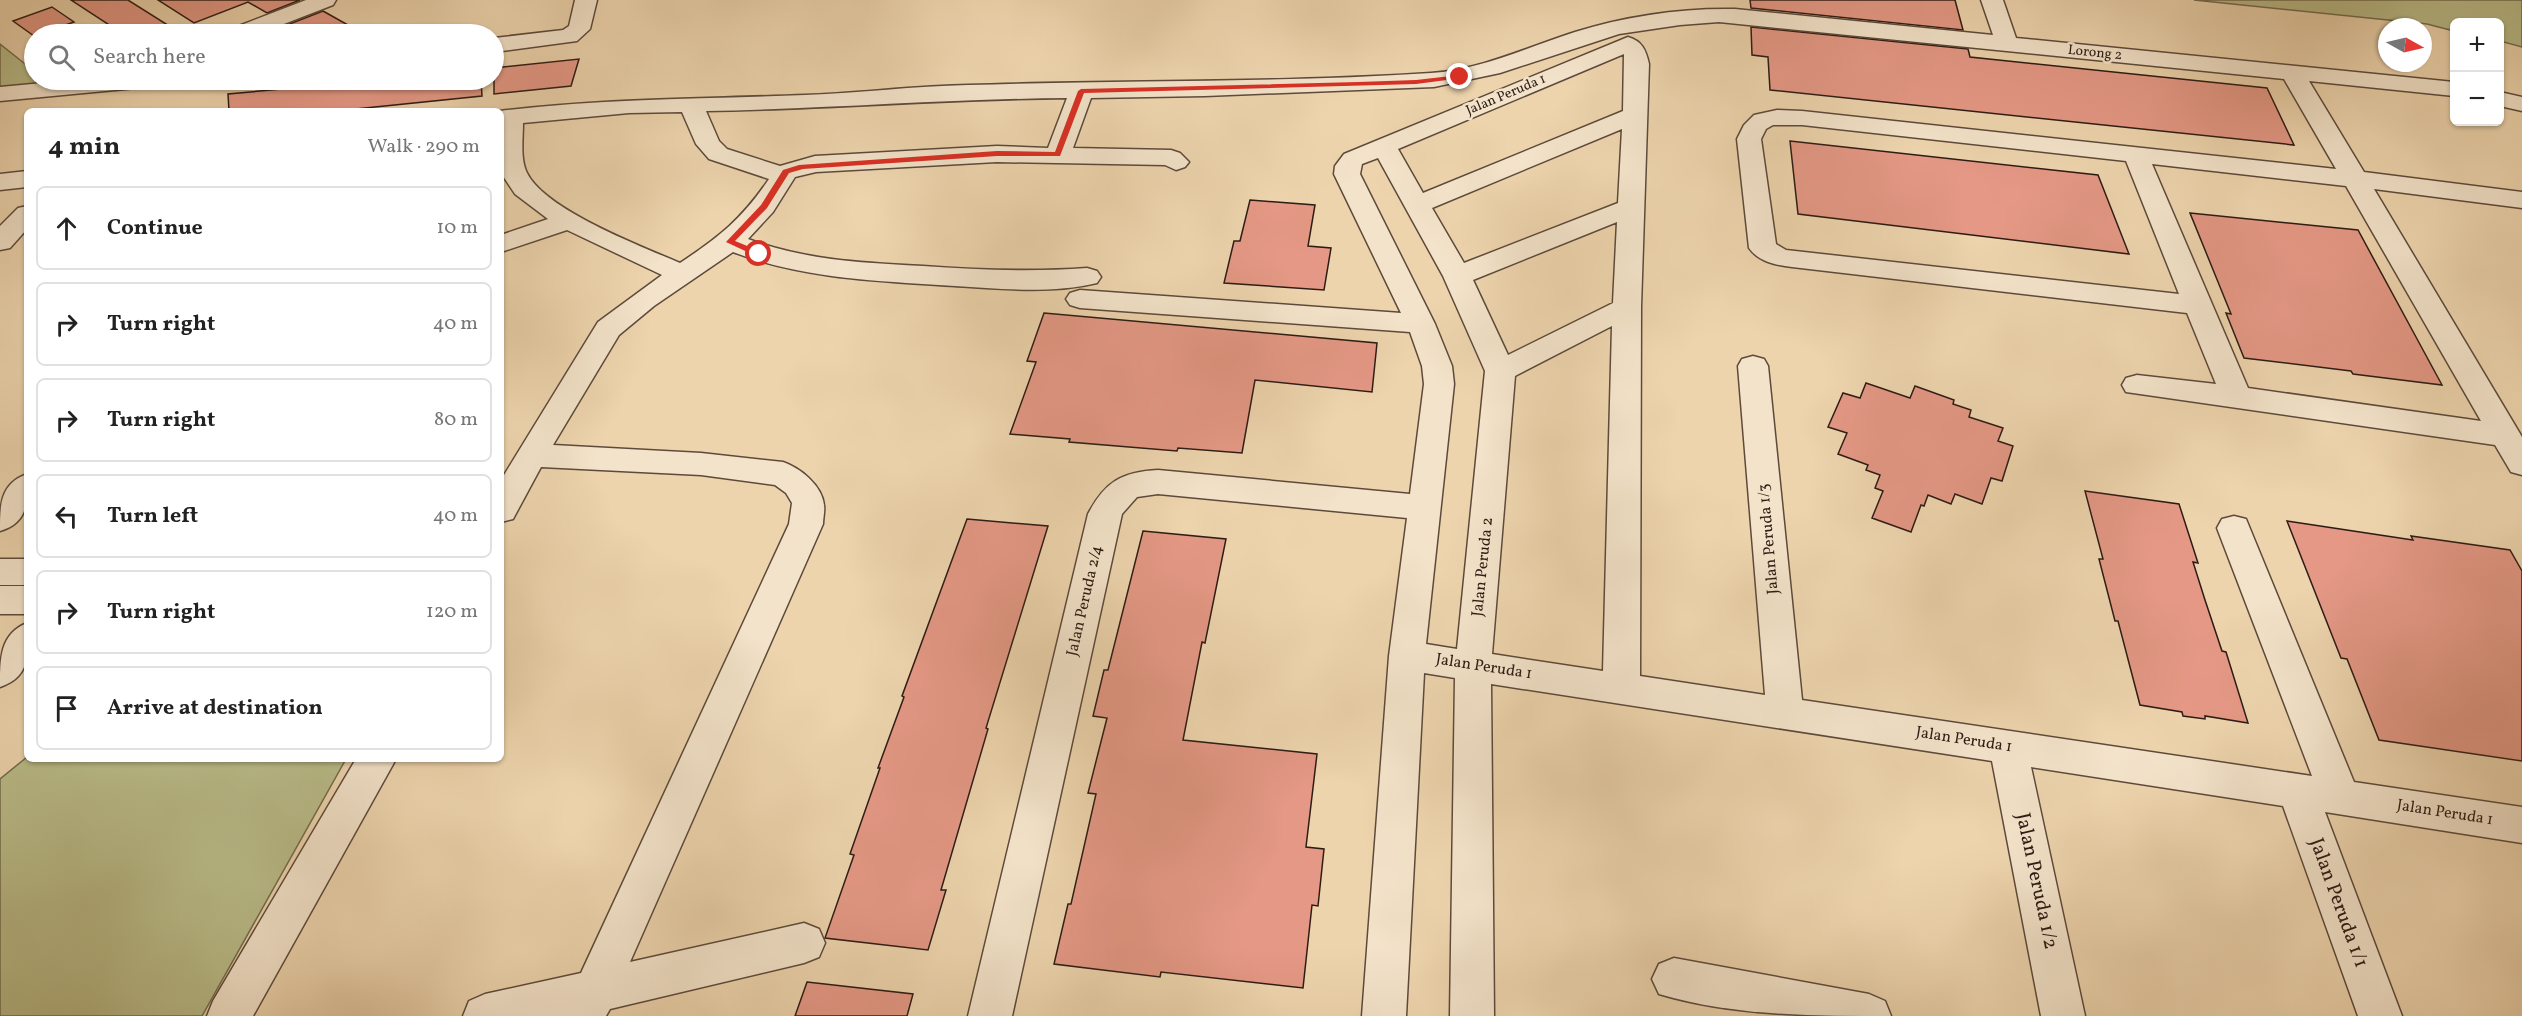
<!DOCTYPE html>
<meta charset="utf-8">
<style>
body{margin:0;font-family:Vollkorn,serif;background:#f2f2f2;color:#222}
.controls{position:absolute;right:18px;top:18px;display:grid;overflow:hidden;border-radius:9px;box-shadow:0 2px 4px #0004}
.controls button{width:54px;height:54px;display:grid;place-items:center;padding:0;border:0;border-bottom:2px solid #e0e0e0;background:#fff;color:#222;font:30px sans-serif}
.compass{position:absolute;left:2378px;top:18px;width:54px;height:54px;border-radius:50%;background:#fff;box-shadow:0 2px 4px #0004;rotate:98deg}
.stop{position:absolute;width:18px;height:18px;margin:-14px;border:4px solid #d93025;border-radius:50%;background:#fff}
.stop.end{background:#d93025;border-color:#fff;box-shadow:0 2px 6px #0008}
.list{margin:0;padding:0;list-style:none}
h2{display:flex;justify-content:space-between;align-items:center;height:78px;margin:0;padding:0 24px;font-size:26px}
h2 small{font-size:20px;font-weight:400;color:#767676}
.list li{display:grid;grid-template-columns:39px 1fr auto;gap:18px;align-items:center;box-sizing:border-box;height:84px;margin:0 12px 12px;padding:0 12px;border:2px solid #e0e0e0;border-radius:9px}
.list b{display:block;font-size:22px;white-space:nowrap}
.list em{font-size:20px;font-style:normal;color:#767676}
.icon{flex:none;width:33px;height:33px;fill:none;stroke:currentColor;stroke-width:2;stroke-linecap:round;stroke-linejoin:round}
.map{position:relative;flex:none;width:2522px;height:1016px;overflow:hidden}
.search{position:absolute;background:#fff;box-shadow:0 2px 4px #0004;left:24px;top:24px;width:480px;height:66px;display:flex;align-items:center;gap:15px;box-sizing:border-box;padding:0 21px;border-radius:33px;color:#767676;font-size:22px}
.panel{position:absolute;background:#fff;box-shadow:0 2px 4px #0004;left:24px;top:108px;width:480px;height:654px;border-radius:9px}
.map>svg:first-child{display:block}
</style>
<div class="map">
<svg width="2522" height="1016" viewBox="0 0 2522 1016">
<rect width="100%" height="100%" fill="#edd4ad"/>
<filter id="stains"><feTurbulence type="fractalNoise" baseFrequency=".00333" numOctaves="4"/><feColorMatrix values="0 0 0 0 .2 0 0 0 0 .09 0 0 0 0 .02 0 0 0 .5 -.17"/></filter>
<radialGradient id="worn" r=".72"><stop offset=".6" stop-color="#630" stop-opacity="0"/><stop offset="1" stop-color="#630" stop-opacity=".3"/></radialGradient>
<g fill="#b9bc89" stroke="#736c4f" stroke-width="1.5">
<path d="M2194,0H2522V47L2500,41V22H2454V31L2427,24Z"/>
<path d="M0,44L34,71V80L48,82L0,91Z"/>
<path d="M27,757V759H346L202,1016H0V779Z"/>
</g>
<g fill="#e49885" stroke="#2d1c15" stroke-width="1.5">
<path d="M71,0H128L182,34H123Z"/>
<path d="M158,0H300L267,13L248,2L194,23Z"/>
<path d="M1750,0H1955L1963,30L1751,8Z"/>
<path d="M52,7L74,22L34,36L13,21Z"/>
<path d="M323,11L364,34H304L287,25Z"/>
<path d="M1751,27L1968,49L1970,57L2267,88L2294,145L1770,90L1768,57L1752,55Z"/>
<path d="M579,59L571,86L494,94V68Z"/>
<path d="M381,80H481L482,96L336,111H229L228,94Z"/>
<path d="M1790,141L2098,175L2129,254L1798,214Z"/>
<path d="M1250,200L1315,205L1308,246L1331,248L1324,290L1224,283L1234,241H1240Z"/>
<path d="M2190,213L2358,230L2442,385L2353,374L2351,371L2244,358L2226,313L2231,314Z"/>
<path d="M1044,313L1377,343L1372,392L1255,380L1242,453L1178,448L1177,451L1069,442L1070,439L1010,434L1036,362L1027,361Z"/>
<path d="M1866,383L1910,398L1915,386L1954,400L1953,404L1971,410L1969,417L2003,428L1998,441L2013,446L2002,481L1991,478L1982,504L1955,494L1951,504L1928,495L1924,506L1921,505L1911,532L1872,518L1883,491L1875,488L1880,475L1866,470L1868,465L1838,454L1847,433L1828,427L1843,393L1860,398Z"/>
<path d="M2085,491L2179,504L2198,563L2193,562L2205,600L2222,651L2226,652L2248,723L2205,716V719L2183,716L2182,712L2140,705L2118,621H2115L2099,559H2103Z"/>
<path d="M967,519L1048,526L986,728L988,729L941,890H946L928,950L825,938L854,855L850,854L880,768H878L904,697L902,696Z"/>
<path d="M2287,521L2413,540L2411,536L2510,550L2522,571V761L2379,740L2347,659L2341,658Z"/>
<path d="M1143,531L1226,539L1205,643L1202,642L1183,740L1317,754L1306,847L1324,849L1318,906L1312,905L1303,988L1161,972L1160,977L1054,964L1068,904H1071L1096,794L1088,793L1107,718L1093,716L1104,670H1108Z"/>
<path d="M807,982L913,994L907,1016H795Z"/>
</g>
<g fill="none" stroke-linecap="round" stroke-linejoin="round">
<g stroke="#5d4a3b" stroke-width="3">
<g id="minor">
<path d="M306,0H336L333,5L258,34H228L231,29Z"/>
<path d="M575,0H597L590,29L577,41L494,52V38L563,30L569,26Z"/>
<path d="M1981,0H2003L2016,38L2454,82V96L2309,81L2364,172L2522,192V208L2374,189L2522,437V475L2511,472L2495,445L2126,392L2122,385L2126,378L2137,375L2216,384L2187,313L1792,267C1776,265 1759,262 1749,248L1737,139L1744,125L1754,115L1777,110L1802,111L2336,169L2284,79L1719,22L1680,25L1619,34L1500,73L1434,87L1205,96L1091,98L1073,148L1171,150L1180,153L1189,162L1185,167L1176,170L1165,165L997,162L816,172L795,177L773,212L748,239C804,260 863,263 923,266C978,270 1032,272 1087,268L1097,271L1101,277L1097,283C1052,294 1000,289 955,286C880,281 803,279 733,252L654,306L619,335L553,445L701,453L783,462C800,468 822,485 824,505C825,511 823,518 823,524L630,962L804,923L819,929L825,943L819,957L804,963L610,1009L606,1016H463L469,1001L485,994L581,973L789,524L792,503L786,493L775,485L701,475L541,467L513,519L501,522V480L598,322L662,275L567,230L501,252V235L548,219L515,194L501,173L500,111C602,98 703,99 805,95C860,93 914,86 968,85C1122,80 1277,83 1431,73C1480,70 1528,47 1575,32C1626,16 1681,8 1735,9L1993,35ZM1067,98L1048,148L997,146L815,156L780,166L727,149L719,141L706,111C827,109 946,99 1067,98ZM682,112L696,144L709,159L769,179C742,219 719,237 680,263C643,247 545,210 527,173C520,159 523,139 523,123L629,113ZM1773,125H1802L2126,161L2179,294L1786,250L1776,244L1761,139L1766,129ZM2152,164L2346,186L2481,421L2248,388Z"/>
<path d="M1628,37C1642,41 1646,50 1649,64L1641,307L1640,676L1765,695L1738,366L1742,359L1753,356L1764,359L1768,366L1802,700L2312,776L2217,528L2222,519L2234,516L2246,519L2354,782L2522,807V843L2325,812L2402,1016H2358L2283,806L2031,767L2085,1016H2041L1992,761L1491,684L1494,1016H1450L1455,678L1424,673L1406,1016H1362L1389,656L1407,518L1158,494L1137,497L1122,514L1012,1016H968L1088,514C1105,482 1121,472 1158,470L1410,494L1424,384L1422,366L1410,332L1080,308L1070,305L1066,299L1070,293L1080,290L1401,313L1334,174L1335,166L1344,154ZM1624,54L1623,111L1423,193L1398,149ZM1622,129L1618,203L1464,263L1432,208ZM1378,158L1443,276L1485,371L1457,649L1426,644L1454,384L1452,366L1435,324L1360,174L1362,164ZM1617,222L1613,303L1508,355L1473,280ZM1612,326L1603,671L1492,654L1515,376Z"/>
<path d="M75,80H159L155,85L147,87L0,101V87Z"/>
<path d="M2500,92L2522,97V111L2500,106Z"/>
<path d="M27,171V187L0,190V174Z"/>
<path d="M27,206V229L10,248L0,250V226L18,208Z"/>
<path d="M27,474C27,500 30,522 0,531C0,505 0,484 27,474Z"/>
<rect x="0" y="559" width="27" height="26"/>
<rect x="0" y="586" width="27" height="28"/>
<path d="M27,623C27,651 33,676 0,687C0,658 0,634 27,623Z"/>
<path d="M356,759H396L253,1016H207L213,1001Z"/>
<path d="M1674,958L1869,994L1885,1001L1891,1016C1814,1016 1732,1016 1659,994L1652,979L1659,964Z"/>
</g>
</g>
<use href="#minor" fill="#f3e3ca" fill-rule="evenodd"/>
</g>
<path fill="#d93025" d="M1460,75L1462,78L1416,84L1084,93L1060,156H997L803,169L789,173L767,208L735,241L762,252V256H756L726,242L761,205L783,170L799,165L997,151L1055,152L1078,91L1081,89L1358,82L1416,80Z"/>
<g text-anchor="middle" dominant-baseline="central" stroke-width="5" stroke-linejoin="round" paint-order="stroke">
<g font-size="14" fill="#2d1c15" stroke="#f3e3ca">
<text transform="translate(2095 53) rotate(6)">Lorong 2</text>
<text transform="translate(1506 95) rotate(-23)">Jalan Peruda 1</text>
</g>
<g font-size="16" fill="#2d1c15" stroke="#f3e3ca">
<text transform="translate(1769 539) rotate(-95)">Jalan Peruda 1/3</text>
<text transform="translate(1483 567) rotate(-84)">Jalan Peruda 2</text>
<text transform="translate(1085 601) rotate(-77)">Jalan Peruda 2/4</text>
<text transform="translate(1484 667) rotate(9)">Jalan Peruda 1</text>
<text transform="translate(1964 740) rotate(9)">Jalan Peruda 1</text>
<text transform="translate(2445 813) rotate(9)">Jalan Peruda 1</text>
</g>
<g font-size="20" fill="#2d1c15" stroke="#f3e3ca">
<text transform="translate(2036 881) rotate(78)">Jalan Peruda 1/2</text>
<text transform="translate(2338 903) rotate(70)">Jalan Peruda 1/1</text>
</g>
</g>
<rect width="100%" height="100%" filter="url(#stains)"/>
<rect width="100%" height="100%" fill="url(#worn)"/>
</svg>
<div class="controls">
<button>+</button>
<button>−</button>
</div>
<svg class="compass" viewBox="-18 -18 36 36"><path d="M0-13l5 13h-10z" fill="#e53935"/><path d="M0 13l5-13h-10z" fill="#767676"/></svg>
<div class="stop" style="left:759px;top:254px"></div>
<div class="stop end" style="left:1460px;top:77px"></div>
<div class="search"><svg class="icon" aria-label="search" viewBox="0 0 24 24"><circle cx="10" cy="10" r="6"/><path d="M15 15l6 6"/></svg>Search here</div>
<section class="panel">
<h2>4 min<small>Walk · 290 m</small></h2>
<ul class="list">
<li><svg class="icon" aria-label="ahead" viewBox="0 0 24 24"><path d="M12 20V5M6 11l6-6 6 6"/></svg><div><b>Continue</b></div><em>10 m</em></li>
<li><svg class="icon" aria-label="right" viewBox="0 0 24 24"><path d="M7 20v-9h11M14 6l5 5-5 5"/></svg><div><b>Turn right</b></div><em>40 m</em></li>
<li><svg class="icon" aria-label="right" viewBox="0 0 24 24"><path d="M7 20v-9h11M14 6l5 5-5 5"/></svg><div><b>Turn right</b></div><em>80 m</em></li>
<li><svg class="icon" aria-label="left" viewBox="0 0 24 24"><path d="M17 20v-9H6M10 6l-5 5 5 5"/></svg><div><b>Turn left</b></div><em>40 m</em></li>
<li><svg class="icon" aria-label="right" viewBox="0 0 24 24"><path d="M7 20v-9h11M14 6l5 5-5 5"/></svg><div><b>Turn right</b></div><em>120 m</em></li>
<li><svg class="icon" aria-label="arrive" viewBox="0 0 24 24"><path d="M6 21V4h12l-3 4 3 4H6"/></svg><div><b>Arrive at destination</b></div></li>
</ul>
</section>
</div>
